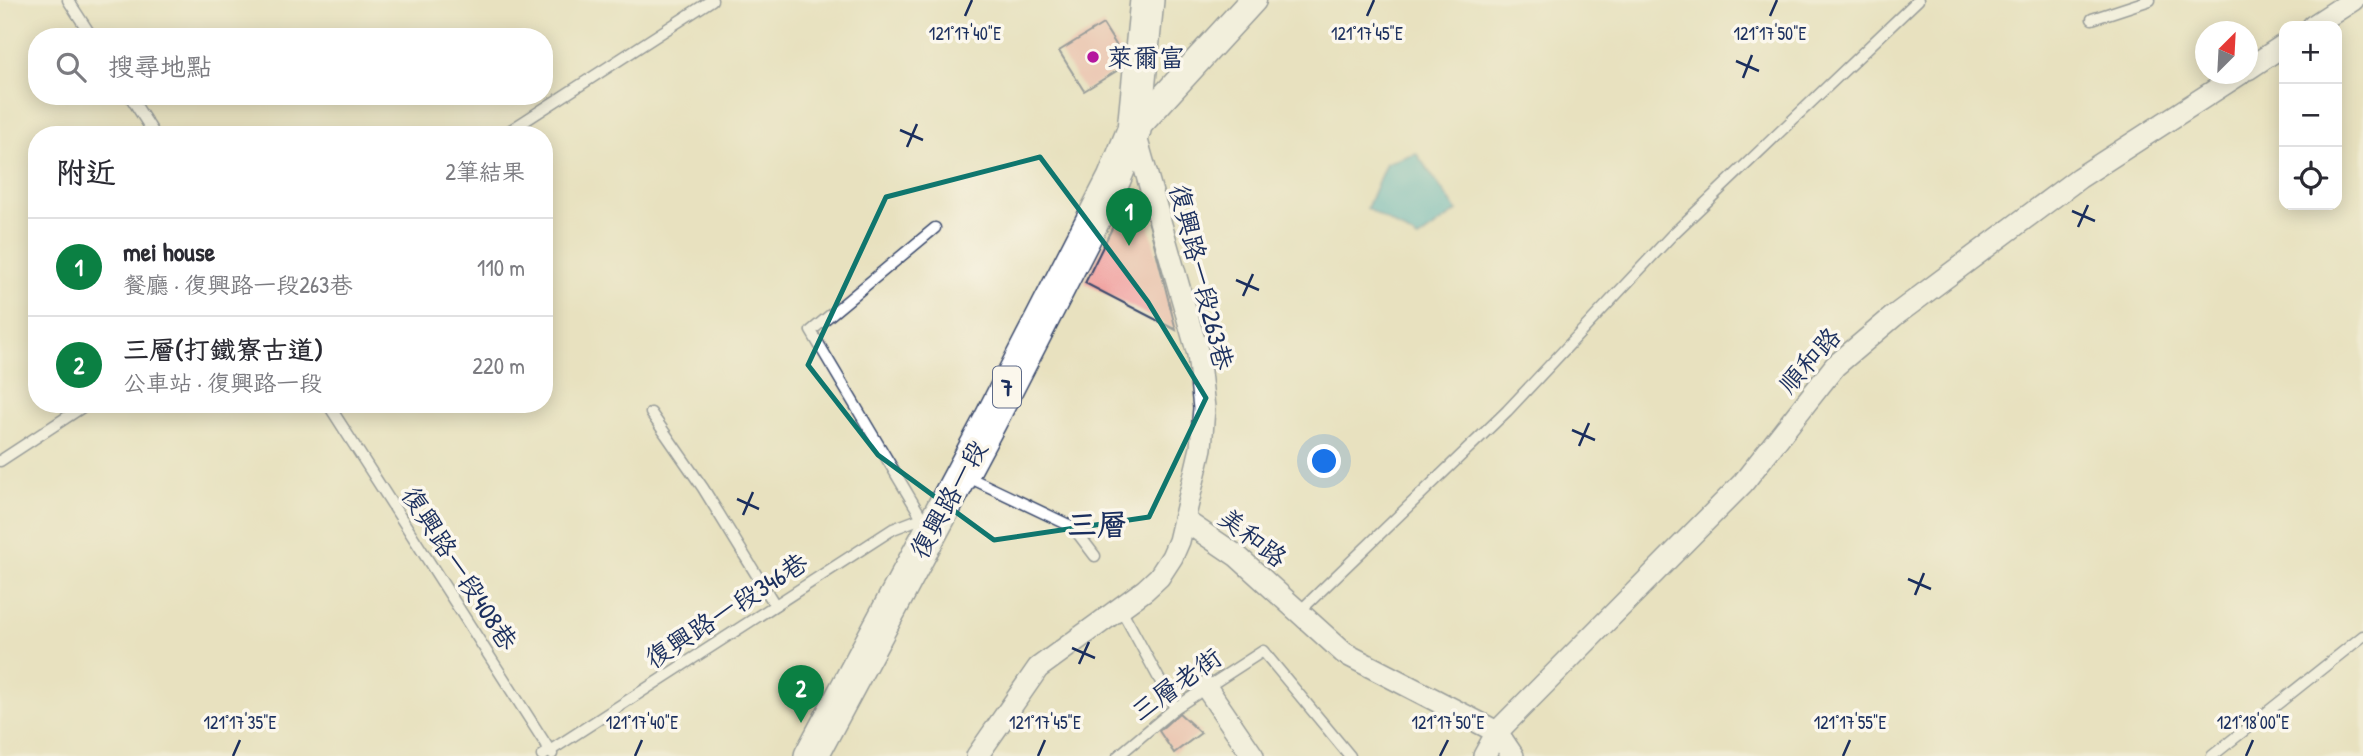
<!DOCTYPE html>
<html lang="zh-TW">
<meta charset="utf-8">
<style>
body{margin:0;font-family:"Patrick Hand","LXGW WenKai TC",sans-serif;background:#f7f7f7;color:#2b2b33}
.controls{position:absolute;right:21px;top:21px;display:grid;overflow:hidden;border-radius:14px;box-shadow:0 4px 18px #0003}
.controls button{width:63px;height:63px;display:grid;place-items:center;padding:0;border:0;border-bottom:2px solid #e1e1e2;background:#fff;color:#2b2b33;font:35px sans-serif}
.compass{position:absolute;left:2195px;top:21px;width:63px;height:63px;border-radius:50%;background:#fff;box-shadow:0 4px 18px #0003;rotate:24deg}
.you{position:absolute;left:1325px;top:462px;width:24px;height:24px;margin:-18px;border:5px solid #fff;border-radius:50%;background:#1a73e8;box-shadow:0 0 0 10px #1a73e833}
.badge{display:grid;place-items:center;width:46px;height:46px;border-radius:50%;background:#0b8043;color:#fff;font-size:23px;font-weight:700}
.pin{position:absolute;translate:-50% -58px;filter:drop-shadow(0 2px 4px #0008)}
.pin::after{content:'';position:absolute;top:37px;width:24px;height:21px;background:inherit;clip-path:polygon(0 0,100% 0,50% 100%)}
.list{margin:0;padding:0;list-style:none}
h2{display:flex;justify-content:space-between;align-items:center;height:91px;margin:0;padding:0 28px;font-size:30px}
h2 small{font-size:23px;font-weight:400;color:#7c7c81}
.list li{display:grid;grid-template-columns:46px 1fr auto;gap:21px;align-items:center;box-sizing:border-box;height:98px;padding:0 28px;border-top:2px solid #e1e1e2}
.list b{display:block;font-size:26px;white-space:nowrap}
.list p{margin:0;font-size:23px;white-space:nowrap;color:#7c7c81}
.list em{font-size:23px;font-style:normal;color:#7c7c81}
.icon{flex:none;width:38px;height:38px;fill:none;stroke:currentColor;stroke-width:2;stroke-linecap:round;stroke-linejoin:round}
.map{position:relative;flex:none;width:2363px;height:756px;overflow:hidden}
.search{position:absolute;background:#fff;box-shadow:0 4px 18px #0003;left:28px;top:28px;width:525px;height:77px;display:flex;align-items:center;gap:18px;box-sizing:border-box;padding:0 24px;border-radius:28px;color:#7c7c81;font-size:26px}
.panel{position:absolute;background:#fff;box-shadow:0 4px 18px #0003;left:28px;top:126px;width:525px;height:287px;border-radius:28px}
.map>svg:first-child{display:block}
</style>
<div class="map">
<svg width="2363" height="756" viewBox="0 0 2363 756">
<rect width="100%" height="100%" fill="#fbf7ec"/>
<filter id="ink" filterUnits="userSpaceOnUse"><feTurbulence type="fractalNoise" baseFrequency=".0143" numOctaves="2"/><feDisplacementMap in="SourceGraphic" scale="14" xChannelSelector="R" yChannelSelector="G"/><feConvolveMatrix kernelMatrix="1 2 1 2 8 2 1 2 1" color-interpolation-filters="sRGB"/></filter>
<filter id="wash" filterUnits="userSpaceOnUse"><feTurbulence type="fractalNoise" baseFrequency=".00686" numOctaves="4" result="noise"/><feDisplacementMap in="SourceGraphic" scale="28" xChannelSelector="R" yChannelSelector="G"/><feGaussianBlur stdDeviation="1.57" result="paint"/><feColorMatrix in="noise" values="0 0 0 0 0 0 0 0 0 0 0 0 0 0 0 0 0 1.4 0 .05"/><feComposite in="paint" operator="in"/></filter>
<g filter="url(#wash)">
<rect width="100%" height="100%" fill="#e8e1bf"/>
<path fill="#46b0c4" stroke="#307091" stroke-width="2" d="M1416,153L1457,211L1418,239L1367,208L1386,163Z"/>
<g id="blocks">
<g fill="#ef9998">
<path d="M1103,24L1128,64L1084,91L1059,51Z"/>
<path d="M1144,204L1176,330L1085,283L1122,208Z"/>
<path d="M1179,713L1201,733L1174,753L1159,731Z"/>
</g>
</g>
</g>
<g filter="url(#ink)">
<use href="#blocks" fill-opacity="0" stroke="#3a4a6d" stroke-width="2"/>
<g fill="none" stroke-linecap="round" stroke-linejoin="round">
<g stroke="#3a4a6d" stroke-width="13">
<g id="service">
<path d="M68,0L92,37"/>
<path d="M2092,19L2150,0"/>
<path d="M130,96L155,135"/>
<path d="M503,135L712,0"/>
<path d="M328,404L552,754"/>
<path d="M651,413L703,488L775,605"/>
<path d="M0,461L87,404"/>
<path d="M964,475L1073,527L1095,556"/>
<path d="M922,518L811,331L935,228"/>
<path d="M1121,609L1175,708"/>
<path d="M1300,611L1507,411L1672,235L1918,0"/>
<path d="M542,756L893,529L932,514"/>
<path d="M1118,756L1175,708L1263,651L1350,756"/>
<path d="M2212,756L2363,636"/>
</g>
</g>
<g stroke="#3a4a6d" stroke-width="24">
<g id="minor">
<path d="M2313,26L2353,0"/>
<path d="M2248,69L2284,45"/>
<path d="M1184,520L1237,556L1344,653L1497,732L1513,756"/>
<path d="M1206,687L1253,756"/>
<path d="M977,756L1038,668L1145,590L1159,577L1172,557L1179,541L1201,448L1204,408L1198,354L1134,130"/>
<path d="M1484,756L1497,732L1743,483L1835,366L1894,316L2079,178L2240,74"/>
</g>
</g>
<g stroke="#3a4a6d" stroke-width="29">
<path id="tertiary" d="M1134,130L1253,0"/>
</g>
<g stroke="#3a4a6d" stroke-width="36">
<path id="primary" d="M811,756L990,421L1114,179L1134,130L1147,0"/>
</g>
<use href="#service" stroke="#fff" stroke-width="10"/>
<use href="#minor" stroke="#fff" stroke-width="21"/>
<use href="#tertiary" stroke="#fff" stroke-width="26"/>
<use href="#primary" stroke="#fff" stroke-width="33"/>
</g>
</g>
<path d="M0 0H2363V756H0ZM1040,157L1148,302L1206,398L1149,517L994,540L878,455L808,365L886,197Z" fill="#e8e1bf" fill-opacity=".55" fill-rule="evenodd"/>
<path fill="none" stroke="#0f766e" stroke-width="5" stroke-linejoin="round" d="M1040,157L1148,302L1206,398L1149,517L994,540L878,455L808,365L886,197Z"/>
<path fill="none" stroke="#1b2f5e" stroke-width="2.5" d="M965,16L972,0M1367,16L1374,0M1770,16L1777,0M1736,61L1759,71M1743,78L1752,55M900,130L923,140M907,147L917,124M2072,211L2095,221M2078,227L2088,205M1236,280L1259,290M1243,296L1253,274M1572,430L1595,440M1579,446L1589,423M737,499L759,509M743,515L753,492M1908,579L1931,589M1915,595L1924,573M1072,648L1095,658M1079,664L1089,642M233,756L240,740M635,756L642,740M1038,756L1045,740M1440,756L1448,740M1843,756L1850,740M2246,756L2253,740"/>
<circle fill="#b5179e" stroke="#fbf7ec" stroke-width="2.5" cx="1093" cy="57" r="7"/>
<g text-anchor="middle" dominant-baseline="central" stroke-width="7" stroke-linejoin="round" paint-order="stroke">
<rect fill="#fbf7ec" stroke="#5e6b89" stroke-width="2" x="993" y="366.5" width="28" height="41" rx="5"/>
<g font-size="24" font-weight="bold" fill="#1b2f5e">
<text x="1007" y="387">7</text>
</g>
<g font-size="26" fill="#1b2f5e" stroke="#fbf7ec" text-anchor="start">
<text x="1107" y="57">萊爾富</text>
</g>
<g font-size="26" fill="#1b2f5e" stroke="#fbf7ec">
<text transform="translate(1202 277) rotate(76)">復興路一段263巷</text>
<text transform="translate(1809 360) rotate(-48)">順和路</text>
<text transform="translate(948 499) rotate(-61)">復興路一段</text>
<text transform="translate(1253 537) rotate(38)">美和路</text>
<text transform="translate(460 568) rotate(57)">復興路一段408巷</text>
<text transform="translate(726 610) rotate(-33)">復興路一段346巷</text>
<text transform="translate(1176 684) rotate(-36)">三層老街</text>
</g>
<g font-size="30" font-weight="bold" fill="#1b2f5e" stroke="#fbf7ec">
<text x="1097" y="524">三層</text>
</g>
</g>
<g font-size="18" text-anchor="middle" fill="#1b2f5e" stroke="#fbf7ec" stroke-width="7" stroke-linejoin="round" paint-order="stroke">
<text x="965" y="40">121°17'40"E</text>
<text x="1367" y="40">121°17'45"E</text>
<text x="1770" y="40">121°17'50"E</text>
<text x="240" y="729">121°17'35"E</text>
<text x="642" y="729">121°17'40"E</text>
<text x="1045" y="729">121°17'45"E</text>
<text x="1448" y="729">121°17'50"E</text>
<text x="1850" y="729">121°17'55"E</text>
<text x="2253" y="729">121°18'00"E</text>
</g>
</svg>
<div class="controls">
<button>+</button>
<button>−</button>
<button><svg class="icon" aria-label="locate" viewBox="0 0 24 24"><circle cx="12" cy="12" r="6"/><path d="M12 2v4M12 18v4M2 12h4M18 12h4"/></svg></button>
</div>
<svg class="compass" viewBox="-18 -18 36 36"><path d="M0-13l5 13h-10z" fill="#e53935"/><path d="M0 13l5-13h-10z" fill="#7c7c81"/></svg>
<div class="you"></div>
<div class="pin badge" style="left:1129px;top:246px">1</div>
<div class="pin badge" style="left:801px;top:723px">2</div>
<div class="search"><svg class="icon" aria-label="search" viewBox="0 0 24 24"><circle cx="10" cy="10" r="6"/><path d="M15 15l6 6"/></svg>搜尋地點</div>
<section class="panel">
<h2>附近<small>2筆結果</small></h2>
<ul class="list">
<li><span class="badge">1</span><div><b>mei house</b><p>餐廳 · 復興路一段263巷</p></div><em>110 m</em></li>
<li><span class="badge">2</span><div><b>三層(打鐵寮古道)</b><p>公車站 · 復興路一段</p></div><em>220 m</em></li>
</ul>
</section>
</div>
